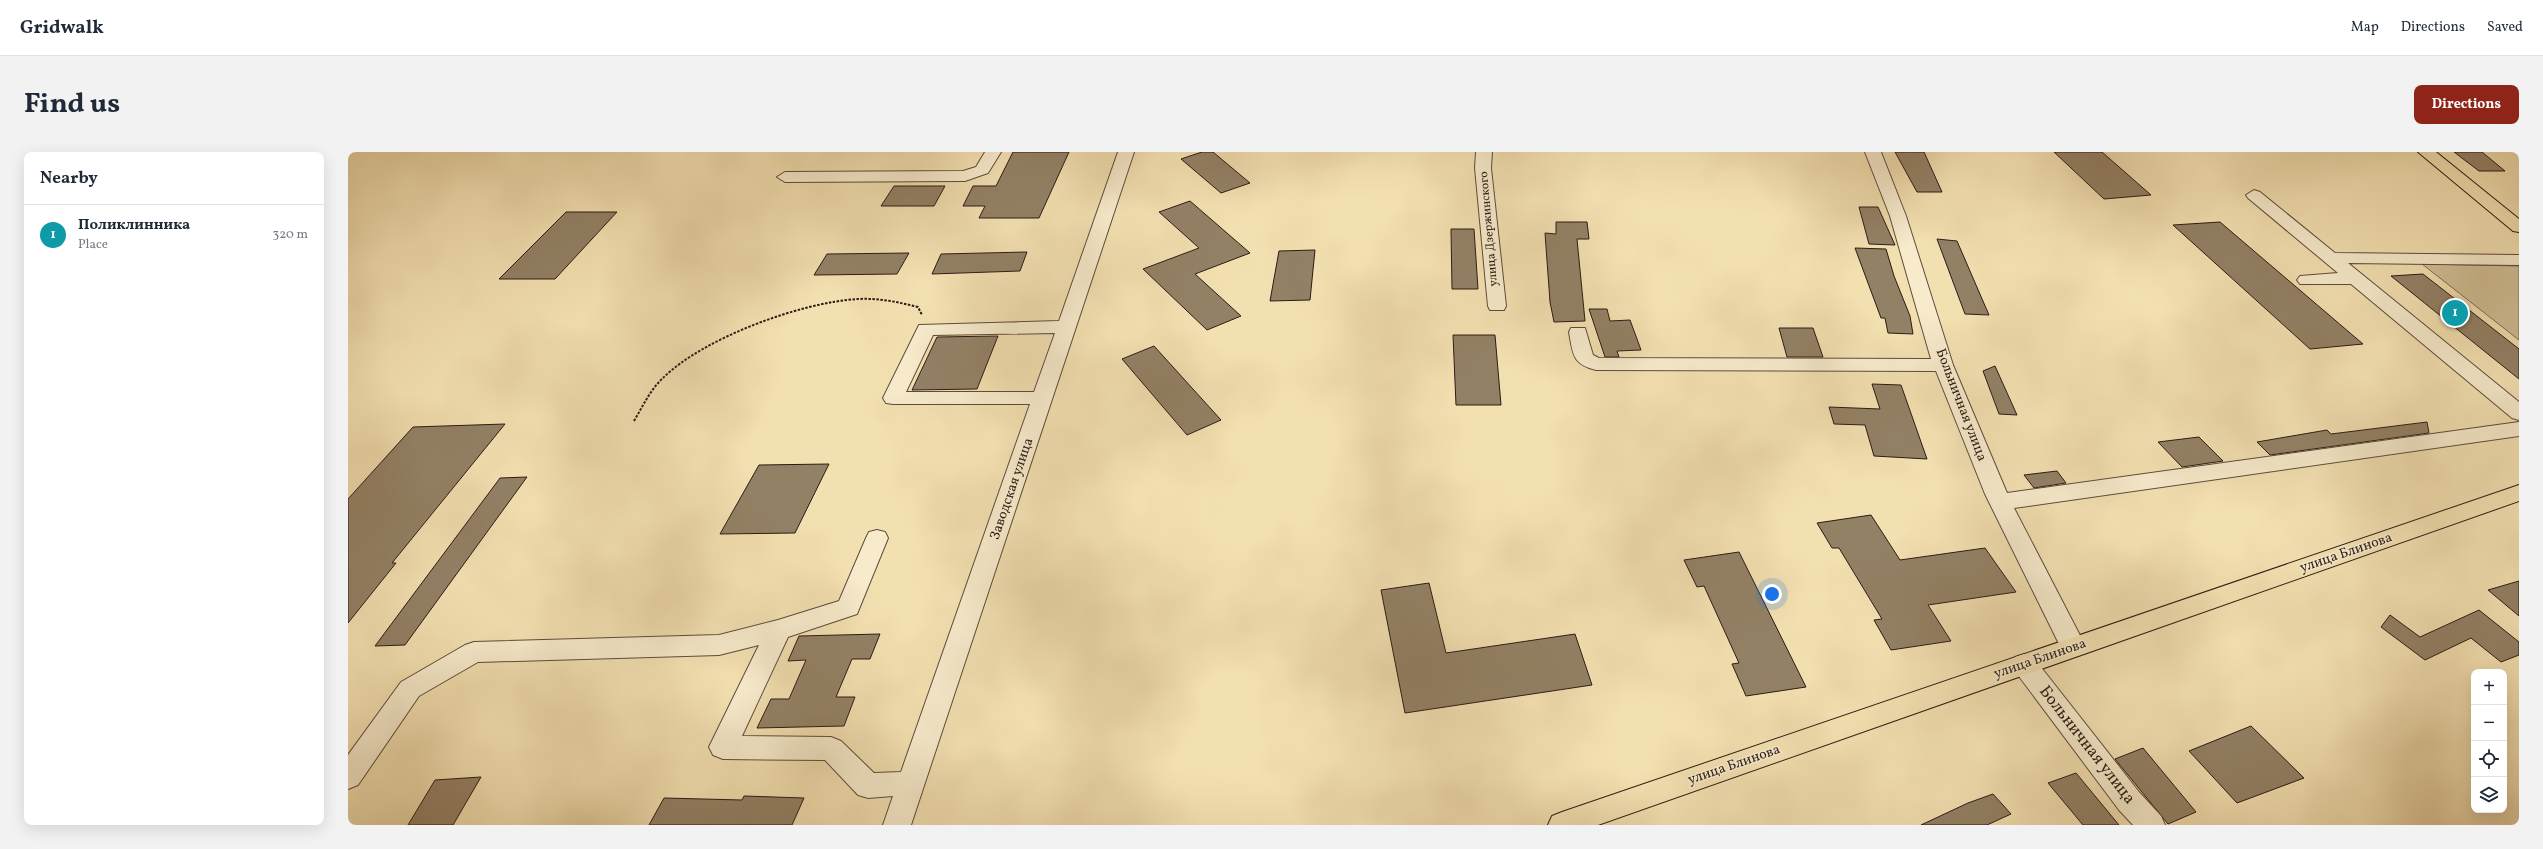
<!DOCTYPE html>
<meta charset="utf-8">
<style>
body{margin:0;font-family:Vollkorn,serif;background:#f2f2f3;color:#1f2937}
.controls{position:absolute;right:12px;bottom:12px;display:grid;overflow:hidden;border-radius:8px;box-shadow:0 4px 16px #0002}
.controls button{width:36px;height:36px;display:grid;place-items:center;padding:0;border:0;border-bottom:1px solid #e0e1e3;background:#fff;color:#1f2937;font:20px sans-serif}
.you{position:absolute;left:1424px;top:442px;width:14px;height:14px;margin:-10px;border:3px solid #fff;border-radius:50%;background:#1a73e8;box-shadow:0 0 0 6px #1a73e833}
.badge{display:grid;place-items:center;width:26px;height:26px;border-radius:50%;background:#8f2418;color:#fff;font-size:13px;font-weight:700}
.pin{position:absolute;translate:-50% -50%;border:2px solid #fff;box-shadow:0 1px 4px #0006}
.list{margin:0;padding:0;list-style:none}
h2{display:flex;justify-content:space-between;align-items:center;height:52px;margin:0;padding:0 16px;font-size:17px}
h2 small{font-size:13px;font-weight:400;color:#747a83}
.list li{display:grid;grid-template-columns:26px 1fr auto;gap:12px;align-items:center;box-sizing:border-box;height:60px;padding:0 16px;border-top:1px solid #e0e1e3}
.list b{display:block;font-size:15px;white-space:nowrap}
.list p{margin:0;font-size:13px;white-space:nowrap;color:#747a83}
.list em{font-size:13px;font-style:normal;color:#747a83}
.icon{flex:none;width:22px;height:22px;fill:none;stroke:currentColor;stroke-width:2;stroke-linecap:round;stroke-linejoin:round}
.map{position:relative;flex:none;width:2171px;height:673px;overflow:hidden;border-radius:8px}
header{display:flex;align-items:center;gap:24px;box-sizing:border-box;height:56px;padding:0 20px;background:#fff;border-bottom:1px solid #e0e1e3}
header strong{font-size:19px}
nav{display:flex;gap:22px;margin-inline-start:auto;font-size:14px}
.intro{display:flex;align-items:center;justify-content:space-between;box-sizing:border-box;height:96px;padding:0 24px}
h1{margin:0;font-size:28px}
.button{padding:10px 18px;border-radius:8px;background:#8f2418;color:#fff;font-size:14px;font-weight:700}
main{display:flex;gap:24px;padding:0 24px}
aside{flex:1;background:#fff;border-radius:8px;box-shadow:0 4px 16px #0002}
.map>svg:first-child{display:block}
</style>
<header>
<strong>Gridwalk</strong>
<nav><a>Map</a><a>Directions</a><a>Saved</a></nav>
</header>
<div class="intro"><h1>Find us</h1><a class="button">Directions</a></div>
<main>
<aside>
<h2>Nearby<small></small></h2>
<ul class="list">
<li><span class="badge" style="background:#0f9aa8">1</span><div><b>Поликлинника</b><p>Place</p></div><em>320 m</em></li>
</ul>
</aside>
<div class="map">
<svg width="2171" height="673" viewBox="0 0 2171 673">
<rect width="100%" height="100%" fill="#f3e0b1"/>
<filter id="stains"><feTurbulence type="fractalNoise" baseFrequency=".005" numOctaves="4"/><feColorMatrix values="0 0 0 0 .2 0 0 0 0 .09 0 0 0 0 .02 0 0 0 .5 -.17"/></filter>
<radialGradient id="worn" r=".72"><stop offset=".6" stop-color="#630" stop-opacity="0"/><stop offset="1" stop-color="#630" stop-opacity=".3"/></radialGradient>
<path fill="#d1bf96" stroke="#7e6d56" d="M2074,112L2171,114V188Z"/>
<g fill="#938166" stroke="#2a1b15">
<path d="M665,0H721L691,66H631L637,54H615L625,34H648Z"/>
<path d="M854,0H865L902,31L873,41L833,7Z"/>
<path d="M1547,0H1576L1594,40H1569Z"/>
<path d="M1706,0H1754L1803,43L1756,47Z"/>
<path d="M2106,0H2134L2157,19H2131Z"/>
<path d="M546,34H597L586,54H533Z"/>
<path d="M842,49L902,101L847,122L893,164L859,178L795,117L851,96L811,60Z"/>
<path d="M1511,55H1530L1547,93L1521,92Z"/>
<path d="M218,60H269L207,127H151Z"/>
<path d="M1208,70H1239L1241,87H1229L1237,169L1206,170L1202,150L1197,81L1208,82Z"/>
<path d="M1872,70L2015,192L1962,197L1825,73Z"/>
<path d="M1103,77H1126L1130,137H1104Z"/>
<path d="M1589,87L1609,89L1641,163L1617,162Z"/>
<path d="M1507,96L1538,97L1546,124L1562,164L1565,182L1540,181L1537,166H1533Z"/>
<path d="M967,98L962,148L922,149L931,99Z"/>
<path d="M679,100L672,119L584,122L593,102Z"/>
<path d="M561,101L549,122L466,123L479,102Z"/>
<path d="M2075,122L2171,197V227L2043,124Z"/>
<path d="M1241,157H1259L1262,169L1282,168L1293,198L1269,199L1271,205H1257Z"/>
<path d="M1431,176H1465L1475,205H1439Z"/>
<path d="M1105,183H1147L1153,253H1108Z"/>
<path d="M650,184L629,237L564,238L589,185Z"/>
<path d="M806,194L873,268L839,283L774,207Z"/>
<path d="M1647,214L1669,263L1651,262L1635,219Z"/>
<path d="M1524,232L1553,233L1579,307L1526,304L1517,273L1486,272L1481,255L1532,257Z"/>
<path d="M2079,270L2081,281L1922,303L1909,290L1979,278L1983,282Z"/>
<path d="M157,272L44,411H48L0,471V347L65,275Z"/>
<path d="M1851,285L1875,309L1834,315L1810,290Z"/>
<path d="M481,312L447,381L372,382L411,313Z"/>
<path d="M1709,319L1718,331L1686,336L1676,323Z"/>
<path d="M179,325L57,493L27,494L152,326Z"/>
<path d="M1523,363L1552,408L1637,396L1668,440L1580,453L1603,489L1543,498L1526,468L1534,467L1491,396H1484L1469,371Z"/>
<path d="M1391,400L1458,535L1398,544L1384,512L1391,511L1356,434L1349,435L1336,408Z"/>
<path d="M2171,429V464L2140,438Z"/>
<path d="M1081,431L1098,501L1227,482L1244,533L1057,561L1033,438Z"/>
<path d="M2131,458L2171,490V503L2153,510L2123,486L2077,508L2033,475L2042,463L2072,485Z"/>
<path d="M532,482L522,507H504L488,545H507L496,574L409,576L423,547H441L458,508L440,509L451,484Z"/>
<path d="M1903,574L1956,626L1889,651L1841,599Z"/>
<path d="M1795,596L1848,660L1820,672L1767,607Z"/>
<path d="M1728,621L1771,673H1735L1700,631Z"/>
<path d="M133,625L105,673H60L87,628Z"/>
<path d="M1645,642L1663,662L1639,673H1573L1620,651Z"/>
<path d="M396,644L456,646L444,673H301L316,646L394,648Z"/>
</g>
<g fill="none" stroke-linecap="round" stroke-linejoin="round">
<g stroke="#5c4c3c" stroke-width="2">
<g id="minor">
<path d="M637,0H653L640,21L617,29L437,30L429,25L437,20L615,19L628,15Z"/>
<path d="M770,0H786L563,673H535L545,644L520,646L510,643L477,608L375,607L365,603L361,595L411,493L371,503L130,510L71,544L10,633L0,637V603L53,530L117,493L126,490L371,483L430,468L491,449L518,386L521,380L529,378L537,380L540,386L509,462L440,485L394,584L483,585L493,589L526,621L553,620L682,252H545L538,251L535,246L571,173L711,169ZM707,181L686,240H558L585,183Z"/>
<path d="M1128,0H1144L1143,16L1158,154L1156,158H1142L1140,154L1127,16Z"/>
<path d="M1517,0H1533L1558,64L1605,213L1659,341L2171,270V284L1666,356L1738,495L1734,502L1725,505L1716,502L1637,342L1588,219L1248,218C1224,212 1225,202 1221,180L1223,176H1237L1245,203L1251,206L1583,207L1542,64Z"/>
<path d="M1906,38L1912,40L1987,101L2171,103V113L2000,111L2171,250V268L2164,266L2003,132H1952L1949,128L1952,124L1990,121L1900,46L1898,43Z"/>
<path d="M1676,502L1685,505L1791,640L1813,664L1817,673H1785L1771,658L1667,519L1663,512L1667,505Z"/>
</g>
</g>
<g stroke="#2a1b15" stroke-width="2">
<g id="major">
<path d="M2070,0H2088L2171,67V80L2165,79Z"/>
<path d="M2171,333V349L1250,673H1200L1204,664L1214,660Z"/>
</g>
</g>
<path stroke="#2a1b15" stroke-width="2" stroke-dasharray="2.5 1.5" stroke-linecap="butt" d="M286,269C295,254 302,238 315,226C355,186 454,150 510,147C531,146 550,150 570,155L574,163"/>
<use href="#minor" fill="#f7ebcc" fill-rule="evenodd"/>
<use href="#major" fill="#f3e0b1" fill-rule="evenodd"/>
</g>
<g text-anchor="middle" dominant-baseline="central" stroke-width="3" stroke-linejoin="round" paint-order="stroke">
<g font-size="12" fill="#2a1b15" stroke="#f7ebcc">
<text transform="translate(1141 77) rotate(-95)">улица Дзержинского</text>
</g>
<g font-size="14" fill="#2a1b15" stroke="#f7ebcc">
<text transform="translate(1613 253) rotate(69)">Больничная улица</text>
<text transform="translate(664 337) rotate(-71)">Заводская улица</text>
<text transform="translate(1998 401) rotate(-19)">улица Блинова</text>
<text transform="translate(1692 507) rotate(-19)">улица Блинова</text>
<text transform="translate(1386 613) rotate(-19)">улица Блинова</text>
</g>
<g font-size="17" fill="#2a1b15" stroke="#f7ebcc">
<text transform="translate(1739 593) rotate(52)">Больничная улица</text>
</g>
</g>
<rect width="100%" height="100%" filter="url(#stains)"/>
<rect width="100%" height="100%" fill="url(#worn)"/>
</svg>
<div class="controls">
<button>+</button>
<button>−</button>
<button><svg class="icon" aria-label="locate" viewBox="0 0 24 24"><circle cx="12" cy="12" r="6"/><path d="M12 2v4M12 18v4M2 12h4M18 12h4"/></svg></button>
<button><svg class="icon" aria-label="layers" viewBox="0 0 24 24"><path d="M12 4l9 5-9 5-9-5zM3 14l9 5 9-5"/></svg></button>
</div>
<div class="you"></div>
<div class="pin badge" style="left:2107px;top:161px;background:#0f9aa8">1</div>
</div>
</main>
